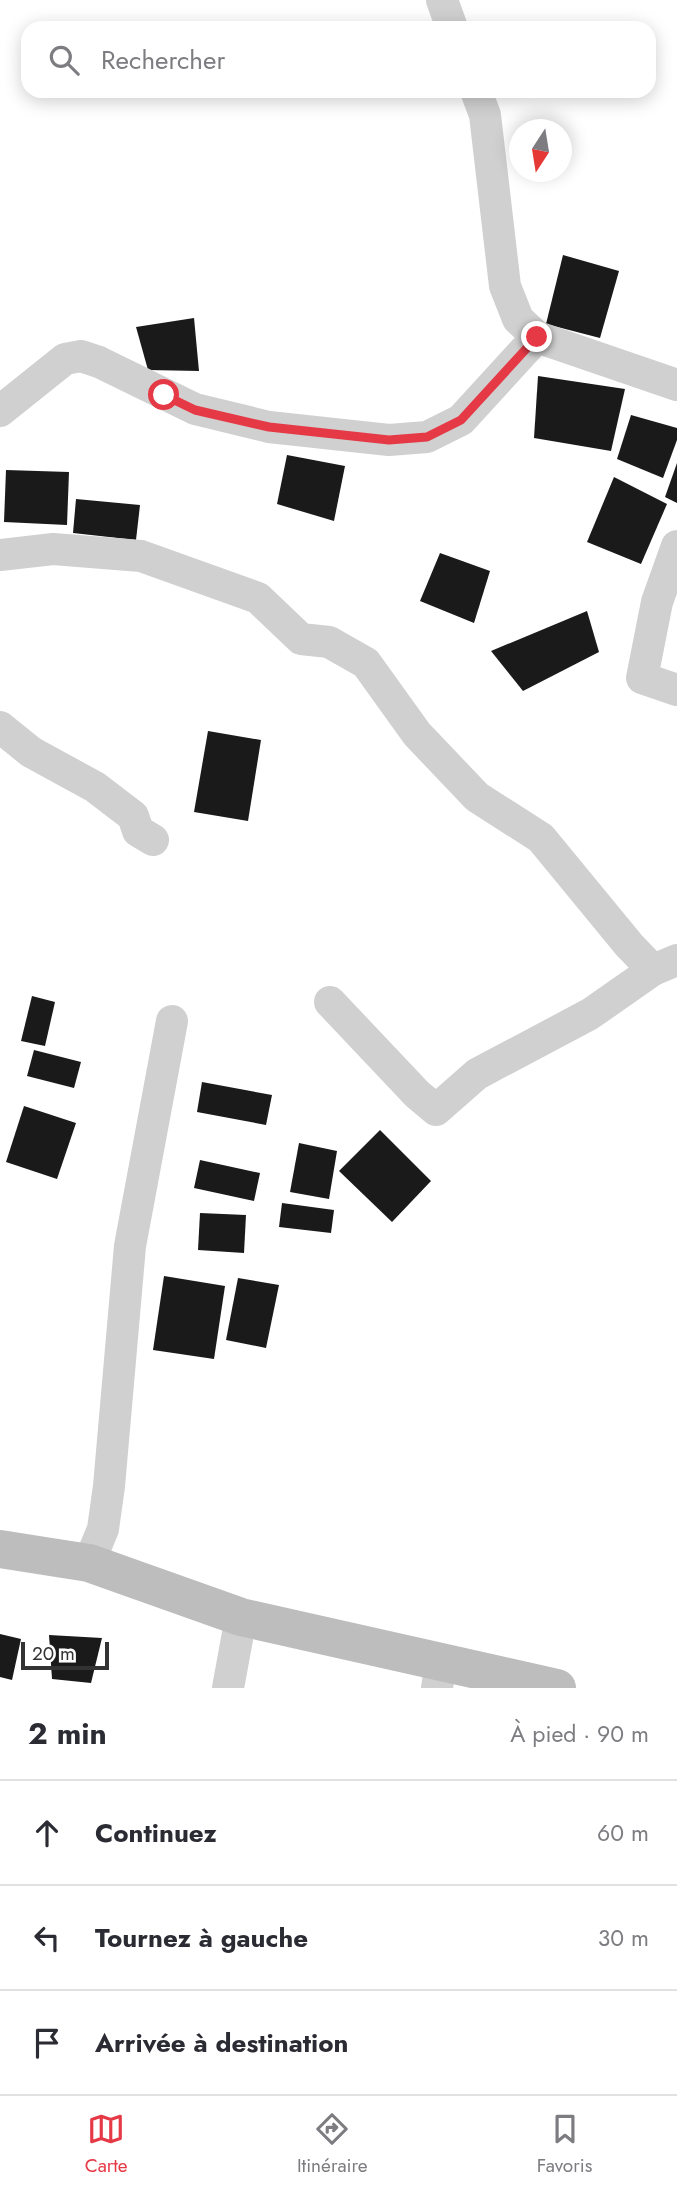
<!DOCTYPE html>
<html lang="fr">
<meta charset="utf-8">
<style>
body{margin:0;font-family:Jost,sans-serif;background:#f7f7f7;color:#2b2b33}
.compass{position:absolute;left:509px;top:119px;width:63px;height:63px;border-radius:50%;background:#fff;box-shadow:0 4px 18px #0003;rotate:192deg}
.scale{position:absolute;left:21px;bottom:18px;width:88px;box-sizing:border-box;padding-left:7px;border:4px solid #333;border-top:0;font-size:19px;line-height:24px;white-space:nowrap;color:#333;-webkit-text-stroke:5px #fff;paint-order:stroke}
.stop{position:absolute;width:21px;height:21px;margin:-16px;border:5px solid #e63946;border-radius:50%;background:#fff}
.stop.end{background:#e63946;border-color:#fff;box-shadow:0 2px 7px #0008}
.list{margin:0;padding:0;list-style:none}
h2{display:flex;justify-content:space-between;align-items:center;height:91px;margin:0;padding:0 28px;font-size:30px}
h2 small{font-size:23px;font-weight:400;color:#7c7c81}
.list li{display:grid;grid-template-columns:46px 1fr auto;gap:21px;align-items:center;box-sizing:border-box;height:105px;padding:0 28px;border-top:2px solid #e1e1e2}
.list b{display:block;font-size:26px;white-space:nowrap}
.list em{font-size:23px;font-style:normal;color:#7c7c81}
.icon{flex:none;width:38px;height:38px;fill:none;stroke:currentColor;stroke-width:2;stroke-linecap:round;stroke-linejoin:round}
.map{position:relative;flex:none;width:677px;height:1688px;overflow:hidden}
.search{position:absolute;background:#fff;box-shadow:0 4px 18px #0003;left:21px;right:21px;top:21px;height:77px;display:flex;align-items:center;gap:18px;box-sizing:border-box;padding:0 24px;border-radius:21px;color:#7c7c81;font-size:26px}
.sheet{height:406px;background:#fff}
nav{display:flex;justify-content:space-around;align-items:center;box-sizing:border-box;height:98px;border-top:2px solid #e1e1e2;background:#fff;font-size:19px;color:#7c7c81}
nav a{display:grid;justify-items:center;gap:4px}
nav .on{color:#e63946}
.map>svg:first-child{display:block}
</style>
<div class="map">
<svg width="677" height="1688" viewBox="0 0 677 1688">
<rect width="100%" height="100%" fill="#fff"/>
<g fill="#1a1a1a">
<path d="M563,255L619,271L600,338L546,324Z"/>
<path d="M194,318L199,371L148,370L136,327Z"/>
<path d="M538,376L625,389L611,451L534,438Z"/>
<path d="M631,415L677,428V440L663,478L617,459Z"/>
<path d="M287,455L345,466L334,521L277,504Z"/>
<path d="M677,463V503L665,497Z"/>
<path d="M6,470L69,472L67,525L4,522Z"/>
<path d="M614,477L667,504L641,564L587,542Z"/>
<path d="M76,499L140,505L136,540L73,533Z"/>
<path d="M440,553L490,571L474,623L420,601Z"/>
<path d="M587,611L599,652L523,691L491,651Z"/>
<path d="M208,731L261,740L248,821L194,812Z"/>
<path d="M32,996L55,1002L45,1046L21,1041Z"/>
<path d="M34,1050L81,1062L74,1088L27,1076Z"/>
<path d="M202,1082L272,1095L266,1125L197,1112Z"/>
<path d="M24,1106L76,1123L57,1179L6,1162Z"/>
<path d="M380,1130L431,1181L392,1222L339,1171Z"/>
<path d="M299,1143L337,1151L329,1199L290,1192Z"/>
<path d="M200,1160L260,1173L254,1201L194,1188Z"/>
<path d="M282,1203L334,1210L331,1233L279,1227Z"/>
<path d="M200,1213L246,1215L244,1253L198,1250Z"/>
<path d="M164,1276L225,1286L214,1359L153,1350Z"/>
<path d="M238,1278L279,1285L266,1348L226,1340Z"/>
<path d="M0,1634L21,1639L12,1680L0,1677Z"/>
<path d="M49,1635L102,1638L91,1683L52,1679Z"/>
</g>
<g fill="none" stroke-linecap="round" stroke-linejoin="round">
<g stroke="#d0d0d0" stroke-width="32">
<path d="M442,0L452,28"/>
<path d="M476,91L485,115L505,286L518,319L537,337L677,385"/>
<path d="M0,411L65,359L81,356L99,362L195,409L269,427L389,440L427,437L461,420L537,337"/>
<path d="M677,546L657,602L642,678L677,690"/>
<path d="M0,555L53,549L141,556L258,598L301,639L329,642L366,663L417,734L477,797L541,838L629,945L653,970L677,960"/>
<path d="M0,727L31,752L95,787L133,816L138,831L153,840"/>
<path d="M330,1002L417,1094L436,1110L477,1074L590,1014L653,970"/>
<path d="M89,1563L103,1529L109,1486L130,1246L172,1021"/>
<path d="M228,1688L241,1617"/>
<path d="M437,1688L441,1661"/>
</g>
<path stroke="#bdbdbd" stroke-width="38" d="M0,1549L89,1563L241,1617L557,1688"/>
</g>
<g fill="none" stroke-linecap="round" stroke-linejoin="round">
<path stroke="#e63946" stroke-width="9" d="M164,395L195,410L269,427L389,440L427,437L461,420L537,337"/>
</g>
</svg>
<svg class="compass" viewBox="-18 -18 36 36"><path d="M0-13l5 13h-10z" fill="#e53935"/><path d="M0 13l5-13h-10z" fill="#7c7c81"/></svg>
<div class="scale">20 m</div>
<div class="stop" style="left:164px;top:395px"></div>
<div class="stop end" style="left:537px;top:337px"></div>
<div class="search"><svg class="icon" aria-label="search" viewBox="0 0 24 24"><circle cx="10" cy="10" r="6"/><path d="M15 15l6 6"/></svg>Rechercher</div>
</div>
<section class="sheet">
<h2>2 min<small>À pied · 90 m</small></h2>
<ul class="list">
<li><svg class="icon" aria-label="ahead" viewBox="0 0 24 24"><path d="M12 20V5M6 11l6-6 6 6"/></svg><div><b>Continuez</b></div><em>60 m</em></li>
<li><svg class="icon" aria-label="left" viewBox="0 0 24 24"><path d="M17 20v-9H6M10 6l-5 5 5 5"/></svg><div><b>Tournez à gauche</b></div><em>30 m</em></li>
<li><svg class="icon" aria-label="arrive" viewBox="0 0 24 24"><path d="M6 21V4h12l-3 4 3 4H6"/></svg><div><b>Arrivée à destination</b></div></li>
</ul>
</section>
<nav>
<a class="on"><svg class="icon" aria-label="map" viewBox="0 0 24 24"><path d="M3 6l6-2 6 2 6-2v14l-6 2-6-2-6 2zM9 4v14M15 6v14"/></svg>Carte</a>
<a><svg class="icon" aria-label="directions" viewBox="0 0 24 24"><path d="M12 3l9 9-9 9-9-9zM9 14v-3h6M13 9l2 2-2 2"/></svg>Itinéraire</a>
<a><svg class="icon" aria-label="saved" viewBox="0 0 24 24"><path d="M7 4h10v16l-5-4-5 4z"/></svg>Favoris</a>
</nav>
